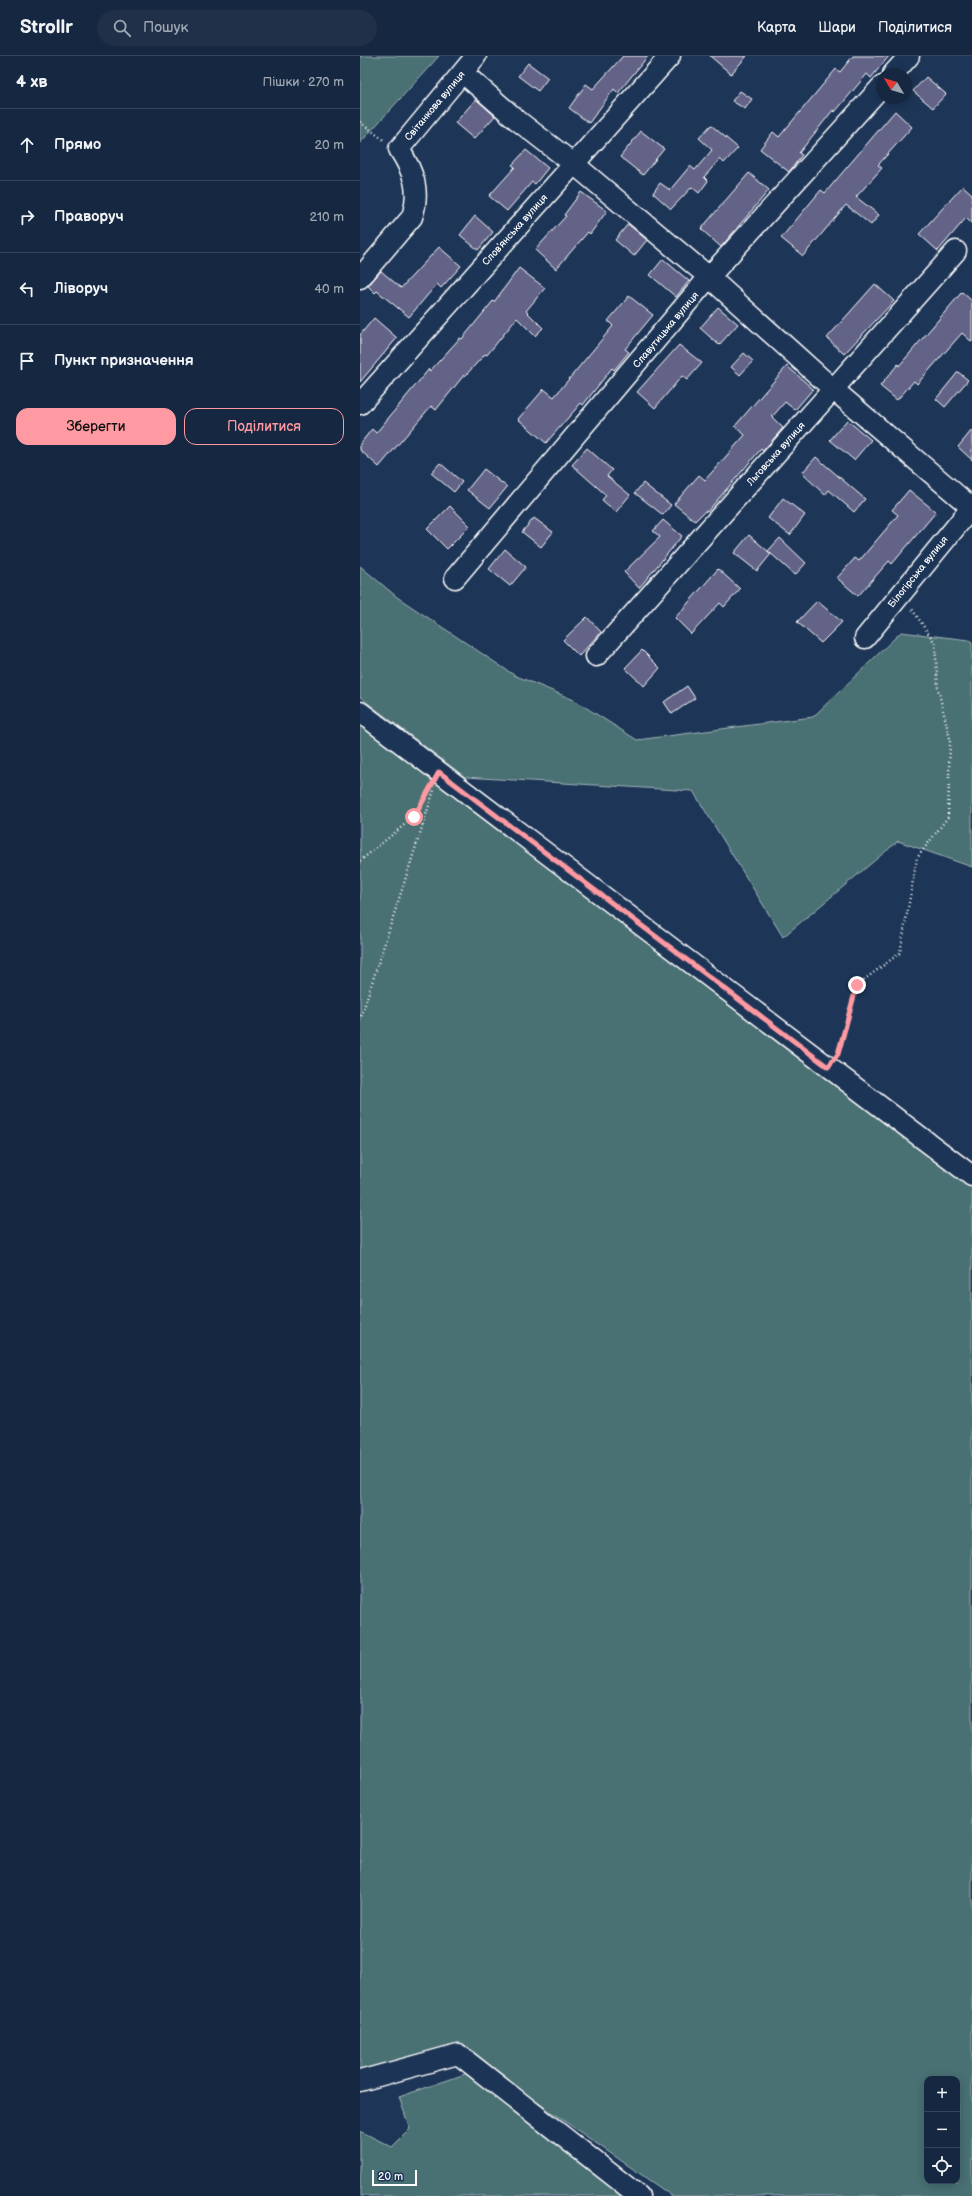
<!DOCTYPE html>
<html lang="uk">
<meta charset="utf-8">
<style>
body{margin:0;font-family:"Balsamiq Sans",sans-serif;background:#1f3048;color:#f1f3f6}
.controls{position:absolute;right:12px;bottom:12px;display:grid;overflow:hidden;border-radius:8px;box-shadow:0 2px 10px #0003}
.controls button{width:36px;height:36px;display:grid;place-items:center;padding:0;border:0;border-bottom:1px solid #35445a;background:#162841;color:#f1f3f6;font:20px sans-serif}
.compass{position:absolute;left:516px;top:12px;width:36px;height:36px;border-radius:50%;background:#162841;box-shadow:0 2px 10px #0003;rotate:308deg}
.scale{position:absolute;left:12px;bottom:10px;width:45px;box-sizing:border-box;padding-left:4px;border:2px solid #fff;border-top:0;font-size:11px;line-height:14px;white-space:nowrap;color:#fff;-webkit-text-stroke:3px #1d3557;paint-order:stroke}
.stop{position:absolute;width:12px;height:12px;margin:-9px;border:3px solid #ff9aa2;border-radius:50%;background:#fff}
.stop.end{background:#ff9aa2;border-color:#fff;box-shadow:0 1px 4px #0008}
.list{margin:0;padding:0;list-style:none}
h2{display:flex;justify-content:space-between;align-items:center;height:52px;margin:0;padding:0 16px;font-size:17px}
h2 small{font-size:13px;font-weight:400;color:#9ea6b1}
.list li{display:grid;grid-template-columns:26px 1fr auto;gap:12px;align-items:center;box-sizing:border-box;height:72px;padding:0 16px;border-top:1px solid #35445a}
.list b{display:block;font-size:15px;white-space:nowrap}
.list em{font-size:13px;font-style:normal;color:#9ea6b1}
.actions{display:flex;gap:8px;padding:12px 16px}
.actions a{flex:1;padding:9px 0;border:1px solid #ff9aa2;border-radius:12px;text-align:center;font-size:14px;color:#ff9aa2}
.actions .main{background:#ff9aa2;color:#111}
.icon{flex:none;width:22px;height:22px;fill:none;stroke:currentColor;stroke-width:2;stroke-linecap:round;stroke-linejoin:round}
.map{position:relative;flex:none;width:612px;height:2140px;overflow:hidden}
header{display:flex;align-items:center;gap:24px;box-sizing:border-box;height:56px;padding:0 20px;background:#162841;border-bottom:1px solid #35445a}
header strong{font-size:19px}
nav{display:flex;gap:22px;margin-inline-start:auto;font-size:14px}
.search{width:280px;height:36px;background:#1f3048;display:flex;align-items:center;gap:10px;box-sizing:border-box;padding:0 14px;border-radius:22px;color:#9ea6b1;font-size:15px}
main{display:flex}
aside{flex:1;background:#162841}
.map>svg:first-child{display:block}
</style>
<header>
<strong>Strollr</strong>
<div class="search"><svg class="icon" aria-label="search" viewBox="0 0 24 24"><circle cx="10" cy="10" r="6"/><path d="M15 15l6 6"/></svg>Пошук</div>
<nav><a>Карта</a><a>Шари</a><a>Поділитися</a></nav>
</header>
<main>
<aside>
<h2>4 хв<small>Пішки · 270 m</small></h2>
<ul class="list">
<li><svg class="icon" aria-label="ahead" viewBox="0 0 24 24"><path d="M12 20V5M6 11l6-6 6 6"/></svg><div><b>Прямо</b></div><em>20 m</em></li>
<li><svg class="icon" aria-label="right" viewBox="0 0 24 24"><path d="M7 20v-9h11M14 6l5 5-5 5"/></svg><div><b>Праворуч</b></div><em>210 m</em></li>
<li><svg class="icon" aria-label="left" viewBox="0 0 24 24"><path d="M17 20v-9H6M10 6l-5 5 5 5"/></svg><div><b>Ліворуч</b></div><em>40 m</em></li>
<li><svg class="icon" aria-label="arrive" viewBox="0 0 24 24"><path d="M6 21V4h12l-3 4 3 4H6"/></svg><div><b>Пункт призначення</b></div></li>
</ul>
<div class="actions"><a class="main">Зберегти</a><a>Поділитися</a></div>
</aside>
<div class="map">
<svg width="612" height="2140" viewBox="0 0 612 2140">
<rect width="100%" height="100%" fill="#1d3557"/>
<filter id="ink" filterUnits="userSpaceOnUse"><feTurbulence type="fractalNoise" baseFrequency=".025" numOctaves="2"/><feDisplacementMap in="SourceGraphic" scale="8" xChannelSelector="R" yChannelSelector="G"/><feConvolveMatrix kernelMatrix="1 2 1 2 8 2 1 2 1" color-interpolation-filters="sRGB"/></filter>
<g filter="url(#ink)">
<g fill="#496f73" stroke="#a4b7b9" fill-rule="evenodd">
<path d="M0,0H79L0,87Z"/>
<path d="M0,510L37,541L154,619L214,644L277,684L453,661L541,576L609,584L612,586V811L538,785L423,881L333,735L105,721L0,641Z"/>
<path d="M0,664L612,1129V2140H312L95,1989L0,2016ZM567,2023H597V2125H567Z"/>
<path d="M108,2017L266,2140H0V2075L32,2091L50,2073L39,2041Z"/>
</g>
<g fill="#636487" stroke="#fff">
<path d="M263,0H288L258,37L254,33L229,67L209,52L226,28L233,33Z"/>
<path d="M350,0H387L371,18Z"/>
<path d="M493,0H529L511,22L507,18L475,56L473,54L439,97L442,99L429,116L400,93L413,76L419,81L476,13L480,16Z"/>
<path d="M168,7L188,22L178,35L158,20Z"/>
<path d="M566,21L586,38L573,52L553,35Z"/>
<path d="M380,35L392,43L385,53L372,45Z"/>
<path d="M116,43L135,60L114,83L95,67Z"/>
<path d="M535,55L552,71L518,109L522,112L496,141L519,159L511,169L486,149L443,200L421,182L461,134L465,137Z"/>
<path d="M351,69L378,92L364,107L360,103L344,121L348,125L339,137L332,131L311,153L293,137L300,127L310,134L330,110L335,114L352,94L339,82Z"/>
<path d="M281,75L304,93L283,119L260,101Z"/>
<path d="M166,94L188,112L175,128L172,126L147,155L129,140L155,111L152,109Z"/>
<path d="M389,117L409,134L361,191L341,173Z"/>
<path d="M603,130L612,138V168L606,162L578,195L559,178Z"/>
<path d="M221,136L247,155L230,178L228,176L196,213L175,194L206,160L204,159Z"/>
<path d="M115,160L133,176L118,194L100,179Z"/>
<path d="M268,168L287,184L274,200L255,184Z"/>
<path d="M79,191L101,210L81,232L77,228L49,261L17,235L15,237L8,230L21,215L41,232Z"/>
<path d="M303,203L329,225L316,241L290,219Z"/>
<path d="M159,212L185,232L166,255L183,272L175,280L157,262L127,299L125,298L105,320L104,319L76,354L71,350L19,411L0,394V388L12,373L16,377L69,313L70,315L100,282L102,283L133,245L134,246Z"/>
<path d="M515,228L534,245L484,298L467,282Z"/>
<path d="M602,236L612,245V286L602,277L557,328L554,325L537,344L520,330L538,308L539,310Z"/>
<path d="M269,240L293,259L265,293L269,296L254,314L252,312L223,349L221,347L186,387L158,363L184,333L194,341L253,270L248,265Z"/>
<path d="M358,251L378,268L359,289L340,272Z"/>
<path d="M14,262L37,282L0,326V279Z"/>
<path d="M319,289L342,307L327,324L322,320L295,352L277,336Z"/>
<path d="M384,297L393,305L380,319L371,311Z"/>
<path d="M427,310L453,333L435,354L425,346L412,361L423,372L403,395L401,393L347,456L345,455L335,465L314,448L339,419L345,424L385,379L375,370Z"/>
<path d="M598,316L608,324L585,351L576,343Z"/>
<path d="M487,364L511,384L494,404L470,384Z"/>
<path d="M612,374V404L598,391Z"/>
<path d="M227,392L252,414L247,420L270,439L256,456L242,444L246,439L212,409Z"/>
<path d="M456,401L505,443L494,456L469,434L465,439L442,417Z"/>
<path d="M80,407L102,426L94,436L71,417Z"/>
<path d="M124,413L147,431L130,452L107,434Z"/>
<path d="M283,427L311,449L303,459L275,437Z"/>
<path d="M549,434L576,456L532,508L529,505L498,540L477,522L495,502L499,505L538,459L532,454Z"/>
<path d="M423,442L445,459L430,479L408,462Z"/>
<path d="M90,450L110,470L87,493L67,473Z"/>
<path d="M174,462L193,476L181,491L162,476Z"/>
<path d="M303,464L322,480L279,532L264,516L300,481L293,475Z"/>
<path d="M389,479L411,498L397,515L374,497Z"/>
<path d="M420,482L446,507L435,519L408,495Z"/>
<path d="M145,493L166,511L150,530L129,513Z"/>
<path d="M358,513L380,533L364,551L360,547L331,578L315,562Z"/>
<path d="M457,545L482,566L461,587L437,566Z"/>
<path d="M227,561L241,576L219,600L203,584Z"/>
<path d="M282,594L300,612L284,630L265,612Z"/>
<path d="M327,630L335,642L312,658L304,646Z"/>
</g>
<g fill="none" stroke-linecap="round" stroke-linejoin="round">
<g stroke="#fff" stroke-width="23">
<g id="minor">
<path d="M103,17L157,64L214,108L349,221L473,333L612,452"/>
<path d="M533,18L549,0"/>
<path d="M0,222L52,161C61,134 53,115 39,93L116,0"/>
<path d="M0,348L310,0"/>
<path d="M95,522L349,221L522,30"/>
<path d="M505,582L612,451"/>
<path d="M236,600L596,195"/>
<path d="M0,656L612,1120"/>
<path d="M0,2025L98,1998L279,2140"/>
</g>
</g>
<g stroke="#fff" stroke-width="2.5" stroke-dasharray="1 3" stroke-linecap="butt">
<path d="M0,66L25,85"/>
<path d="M0,805L54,761L72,730"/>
<path d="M0,964L74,734"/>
<path d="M478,998L497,929L540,897L557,802L588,761L590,683L578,633L575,587L552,553"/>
</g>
<use href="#minor" stroke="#1d3557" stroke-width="20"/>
</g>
</g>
<g fill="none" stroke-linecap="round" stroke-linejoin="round" filter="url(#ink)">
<path stroke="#ff9aa2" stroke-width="5" d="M54,761L79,716L468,1011L478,998L497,929"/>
</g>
<g text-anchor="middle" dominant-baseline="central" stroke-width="3" stroke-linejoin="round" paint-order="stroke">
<g font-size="10" fill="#fff" stroke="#1d3557">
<text transform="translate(75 50) rotate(-50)">Світанкова вулиця</text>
<text transform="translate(155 174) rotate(-48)">Словʼянська вулиця</text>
<text transform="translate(306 274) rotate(-50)">Славутицька вулиця</text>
<text transform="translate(416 398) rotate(-48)">Льговська вулиця</text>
<text transform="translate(558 516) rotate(-51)">Білогірська вулиця</text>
</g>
</g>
</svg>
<div class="controls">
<button>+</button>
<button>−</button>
<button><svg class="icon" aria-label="locate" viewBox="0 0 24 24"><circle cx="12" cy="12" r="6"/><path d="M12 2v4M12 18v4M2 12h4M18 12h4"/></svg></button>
</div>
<svg class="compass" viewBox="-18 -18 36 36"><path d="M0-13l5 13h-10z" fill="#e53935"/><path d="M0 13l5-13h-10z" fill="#9ea6b1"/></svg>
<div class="scale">20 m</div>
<div class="stop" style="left:54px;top:761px"></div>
<div class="stop end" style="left:497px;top:929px"></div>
</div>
</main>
